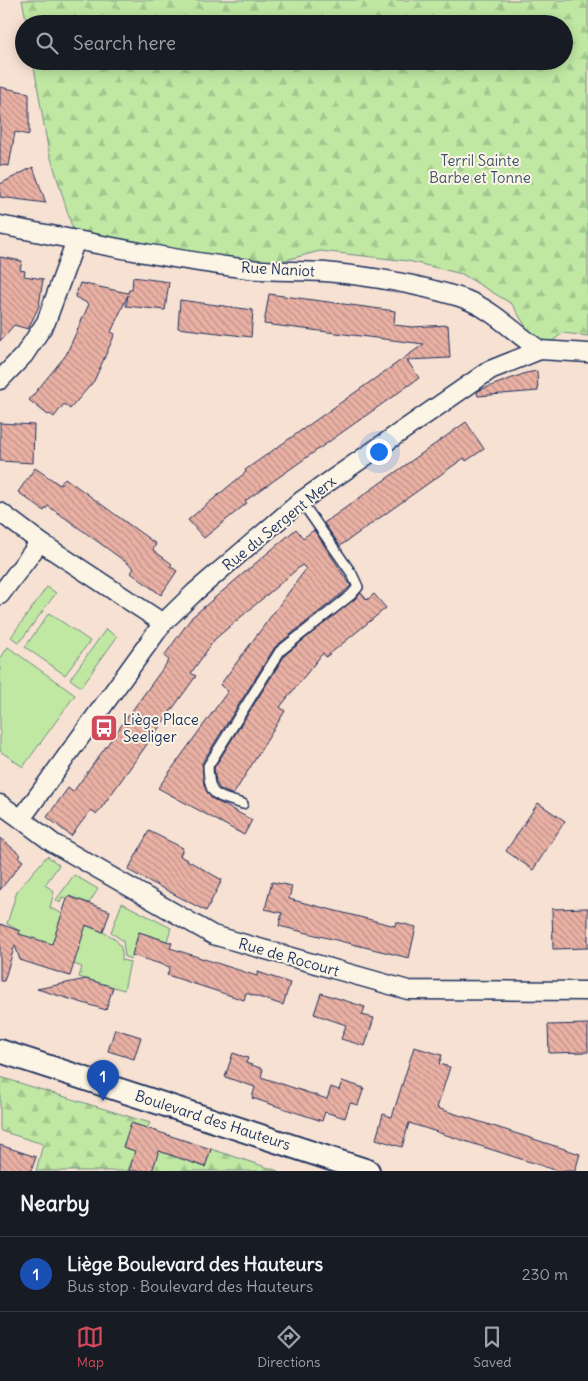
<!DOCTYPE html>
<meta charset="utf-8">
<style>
body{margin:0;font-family:Delius,sans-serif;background:#242831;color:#f1f3f6}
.you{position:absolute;left:378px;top:451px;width:18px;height:18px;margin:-12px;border:4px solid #fff;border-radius:50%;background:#1a73e8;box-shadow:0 0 0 8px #1a73e833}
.badge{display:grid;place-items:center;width:32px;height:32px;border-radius:50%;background:#d1495b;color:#fff;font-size:16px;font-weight:700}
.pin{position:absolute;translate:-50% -41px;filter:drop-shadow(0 1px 2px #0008)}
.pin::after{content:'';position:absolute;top:26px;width:18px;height:15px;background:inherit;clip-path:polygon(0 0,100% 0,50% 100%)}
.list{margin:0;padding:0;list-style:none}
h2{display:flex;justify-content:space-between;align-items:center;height:65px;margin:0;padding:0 20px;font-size:21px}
h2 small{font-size:16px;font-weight:400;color:#9ea1a6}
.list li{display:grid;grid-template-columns:32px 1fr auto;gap:15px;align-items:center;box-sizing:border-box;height:75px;padding:0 20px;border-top:1px solid #363941}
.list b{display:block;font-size:19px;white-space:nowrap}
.list p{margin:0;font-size:16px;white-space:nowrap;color:#9ea1a6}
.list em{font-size:16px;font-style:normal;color:#9ea1a6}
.icon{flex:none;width:28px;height:28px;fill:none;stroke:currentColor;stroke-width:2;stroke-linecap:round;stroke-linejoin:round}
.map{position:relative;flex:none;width:588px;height:1171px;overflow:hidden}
.search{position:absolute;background:#171b24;box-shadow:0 2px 12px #0003;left:15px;right:15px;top:15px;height:55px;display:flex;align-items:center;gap:12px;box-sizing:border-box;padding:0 18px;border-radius:28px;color:#9ea1a6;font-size:19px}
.sheet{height:140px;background:#171b24}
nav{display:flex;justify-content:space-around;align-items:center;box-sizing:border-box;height:70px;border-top:1px solid #363941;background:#171b24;font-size:14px;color:#9ea1a6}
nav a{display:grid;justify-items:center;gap:2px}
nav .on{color:#d1495b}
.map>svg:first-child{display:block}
</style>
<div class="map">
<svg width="588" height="1171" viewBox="0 0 588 1171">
<defs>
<pattern id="forest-firs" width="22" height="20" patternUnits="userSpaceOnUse" patternTransform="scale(1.25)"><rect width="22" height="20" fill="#c0e8a3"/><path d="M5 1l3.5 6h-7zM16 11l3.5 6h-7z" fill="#a4c78f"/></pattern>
<pattern id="building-back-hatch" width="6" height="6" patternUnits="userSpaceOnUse" patternTransform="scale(1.25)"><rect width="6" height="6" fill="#eab1a4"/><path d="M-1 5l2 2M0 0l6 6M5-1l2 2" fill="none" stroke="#bd9089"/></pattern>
</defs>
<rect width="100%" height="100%" fill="#f7e1d2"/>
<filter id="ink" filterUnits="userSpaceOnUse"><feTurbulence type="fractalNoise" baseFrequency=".02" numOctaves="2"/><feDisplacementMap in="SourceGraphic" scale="10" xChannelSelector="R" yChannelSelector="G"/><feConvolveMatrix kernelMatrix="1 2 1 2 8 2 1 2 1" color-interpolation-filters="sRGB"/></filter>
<g filter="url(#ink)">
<g fill="#c0e8a3" stroke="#6e8c80">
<path d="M47,587L56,593L19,643L11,637Z"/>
<path d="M49,613L90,641L65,675L25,647Z"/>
<path d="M106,629L117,637L81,687L70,679Z"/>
<path d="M8,647L75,695L23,767L0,751V659Z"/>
<path d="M47,856L59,865L45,885L54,891L50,908C62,912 70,919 82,924C100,932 125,935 122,960L130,962L124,990L79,977L82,967L74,964L77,952L19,934L20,931L7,924L17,891Z"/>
<path d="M74,875L98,889L89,903L69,896L68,899L62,897L60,903L56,900Z"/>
<path d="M122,903L171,928L167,941L139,932L131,959L125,957L123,941L111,932Z"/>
</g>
<g fill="url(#forest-firs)" stroke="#6e8c80">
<path d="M22,0H588V336L563,333L540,350L512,304L462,274L408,261L320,251L251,269L76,240L48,148L33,61H564V24H27Z"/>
<path d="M0,1077L150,1123L147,1128L131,1123L123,1147L135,1151L129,1171H36L43,1144L1,1131L0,1129Z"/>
<path d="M211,1149L278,1171H152L159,1151L205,1167Z"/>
</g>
<g fill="url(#building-back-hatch)" stroke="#1b2f5e">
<path d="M0,87L29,93V135L15,132L9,166L0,165Z"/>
<path d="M33,167L46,203L0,197V184Z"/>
<path d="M0,257L22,261L20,270L25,271L24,276L43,279L39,306L28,329L14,325L0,341Z"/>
<path d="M133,277L169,282L165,310L126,306L128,295L111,332L115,334L94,381L70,409L64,404L54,417L50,414L48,415L29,400L66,355L89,304L75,297L80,283L128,293L129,290H132Z"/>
<path d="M269,294L395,311L394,325L412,327L448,325L450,358L407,360L419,378L245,501L247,503L204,538L188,520L246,472L245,470L424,344L264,324Z"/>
<path d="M180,300L253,310L251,337L178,328Z"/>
<path d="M537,371L538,391L478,396L477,392L480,390L526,373Z"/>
<path d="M466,422L484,449L466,461L464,458L340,546L324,523Z"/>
<path d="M0,423L34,425L33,463L0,461Z"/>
<path d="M35,468L60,485L65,478L156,544L153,550L172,564L170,566L177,571L161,595L131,573L134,568L68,520L48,506L44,511L18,492Z"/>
<path d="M296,529L303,538L314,530L351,586L275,647L202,763L204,785L211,798L252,820L244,835L158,788L228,691L220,685L306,569L302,565L215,639L191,673L196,676L97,814L91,810L71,836L47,817L68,788L73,792L110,741L169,660L164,656L192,617Z"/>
<path d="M361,593L367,600L374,594L386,608L326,657L323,653L280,707L285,711L233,795L220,789L216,782L214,768L285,655Z"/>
<path d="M538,803L565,821L533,870L506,851Z"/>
<path d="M149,831L183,848L180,856L222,880L206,911L128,870Z"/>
<path d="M0,838L21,855L18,857L23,861L0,890Z"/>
<path d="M272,882L292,886L289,899L395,926L396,922L416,927L409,958L279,926L282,913L265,909Z"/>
<path d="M68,896L110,911L103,932L86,925L70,976L20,960L15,945L4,981H0V924L20,931L19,934L52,944Z"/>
<path d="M588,908V948L553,949L552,909Z"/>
<path d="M139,932L172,943L170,948L257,976L258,972L290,983L283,1005L246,993L244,1000L167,975L170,967L132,955Z"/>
<path d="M86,979L113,987L106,1010L37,989Z"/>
<path d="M321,993L365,1007L362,1015L374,1018L365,1046L341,1039L346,1025L314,1014Z"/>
<path d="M588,1024V1052L549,1053L548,1025Z"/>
<path d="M115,1029L141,1037L134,1059L108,1051Z"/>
<path d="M414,1047L442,1055L439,1064L450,1067L437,1108L580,1154L575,1171H558L409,1123L402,1147L376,1139L383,1114L392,1117Z"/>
<path d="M233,1053L248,1058L246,1063L263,1069L261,1077L327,1099L331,1087L339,1090L342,1081L364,1088L358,1105L350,1103L345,1118L325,1112L322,1121L252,1098L255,1087L225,1077Z"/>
<path d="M131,1123L211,1149L205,1167L159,1151L152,1171H129L135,1151L123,1147Z"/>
<path d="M0,1145L36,1157L31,1171H0Z"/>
</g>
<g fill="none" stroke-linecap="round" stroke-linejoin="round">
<g stroke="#1b2f5e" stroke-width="12">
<path id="service" d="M243,804C215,795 209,798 208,766L280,651L351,595L358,587L352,574L301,501"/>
</g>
<g stroke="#1b2f5e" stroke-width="21">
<g id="minor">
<path d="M0,225C83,241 165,259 249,269C274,272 300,270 325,272C369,276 416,284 459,297C493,308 511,331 540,350"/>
<path d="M0,380L24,355L46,322L76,240"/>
<path d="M0,512L40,542L163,623"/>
<path d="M0,595L40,542"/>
<path d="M0,804L21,819L163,623L195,592L301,501L490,370L540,350L588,353"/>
<path d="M21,819L53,843L213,935L408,990L588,991"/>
</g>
</g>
<g stroke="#1b2f5e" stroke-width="26">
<path id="tertiary" d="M0,1051L368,1171"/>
</g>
<use href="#service" stroke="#fcf5e5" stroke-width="9"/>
<use href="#minor" stroke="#fcf5e5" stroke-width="18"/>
<use href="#tertiary" stroke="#fcf5e5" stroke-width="22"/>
</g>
</g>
<defs>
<g id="bus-square" transform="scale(1.4375)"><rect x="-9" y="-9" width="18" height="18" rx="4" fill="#d1495b" stroke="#fcf5e5"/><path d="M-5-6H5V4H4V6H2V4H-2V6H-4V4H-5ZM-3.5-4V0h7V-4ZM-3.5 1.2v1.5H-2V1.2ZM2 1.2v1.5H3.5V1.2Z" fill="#fff"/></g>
</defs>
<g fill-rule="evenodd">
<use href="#bus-square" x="104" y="728"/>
</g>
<g text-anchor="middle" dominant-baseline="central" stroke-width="4" stroke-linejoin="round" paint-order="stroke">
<g font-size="15" fill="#3c546c" stroke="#fcf5e5">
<text x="480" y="160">Terril Sainte<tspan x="480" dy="17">Barbe et Tonne</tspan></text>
</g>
<g font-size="15" fill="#1b2f5e" stroke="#fcf5e5">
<text transform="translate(278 269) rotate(3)">Rue Naniot</text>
<text transform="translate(279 523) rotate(-39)">Rue du Sergent Merx</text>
<text transform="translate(289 957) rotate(16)">Rue de Rocourt</text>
<text transform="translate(213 1120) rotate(18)">Boulevard des Hauteurs</text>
</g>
<g font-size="15" fill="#1b2f5e" stroke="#fcf5e5" text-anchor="start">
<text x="123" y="719">Liège Place<tspan x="123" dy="17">Seeliger</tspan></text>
</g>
</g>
</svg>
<div class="you"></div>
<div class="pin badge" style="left:103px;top:1101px;background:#1a4fb4">1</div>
<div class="search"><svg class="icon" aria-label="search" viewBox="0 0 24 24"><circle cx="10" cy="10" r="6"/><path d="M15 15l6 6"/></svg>Search here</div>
</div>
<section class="sheet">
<h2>Nearby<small></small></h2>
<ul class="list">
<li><span class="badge" style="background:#1a4fb4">1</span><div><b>Liège Boulevard des Hauteurs</b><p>Bus stop · Boulevard des Hauteurs</p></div><em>230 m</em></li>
</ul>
</section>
<nav>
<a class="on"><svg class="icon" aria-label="map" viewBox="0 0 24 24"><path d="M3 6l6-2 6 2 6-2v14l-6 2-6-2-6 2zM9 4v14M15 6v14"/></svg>Map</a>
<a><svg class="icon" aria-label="directions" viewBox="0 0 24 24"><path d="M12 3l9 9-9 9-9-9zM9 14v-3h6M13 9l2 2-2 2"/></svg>Directions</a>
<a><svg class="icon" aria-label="saved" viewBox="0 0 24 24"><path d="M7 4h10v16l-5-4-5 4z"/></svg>Saved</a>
</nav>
